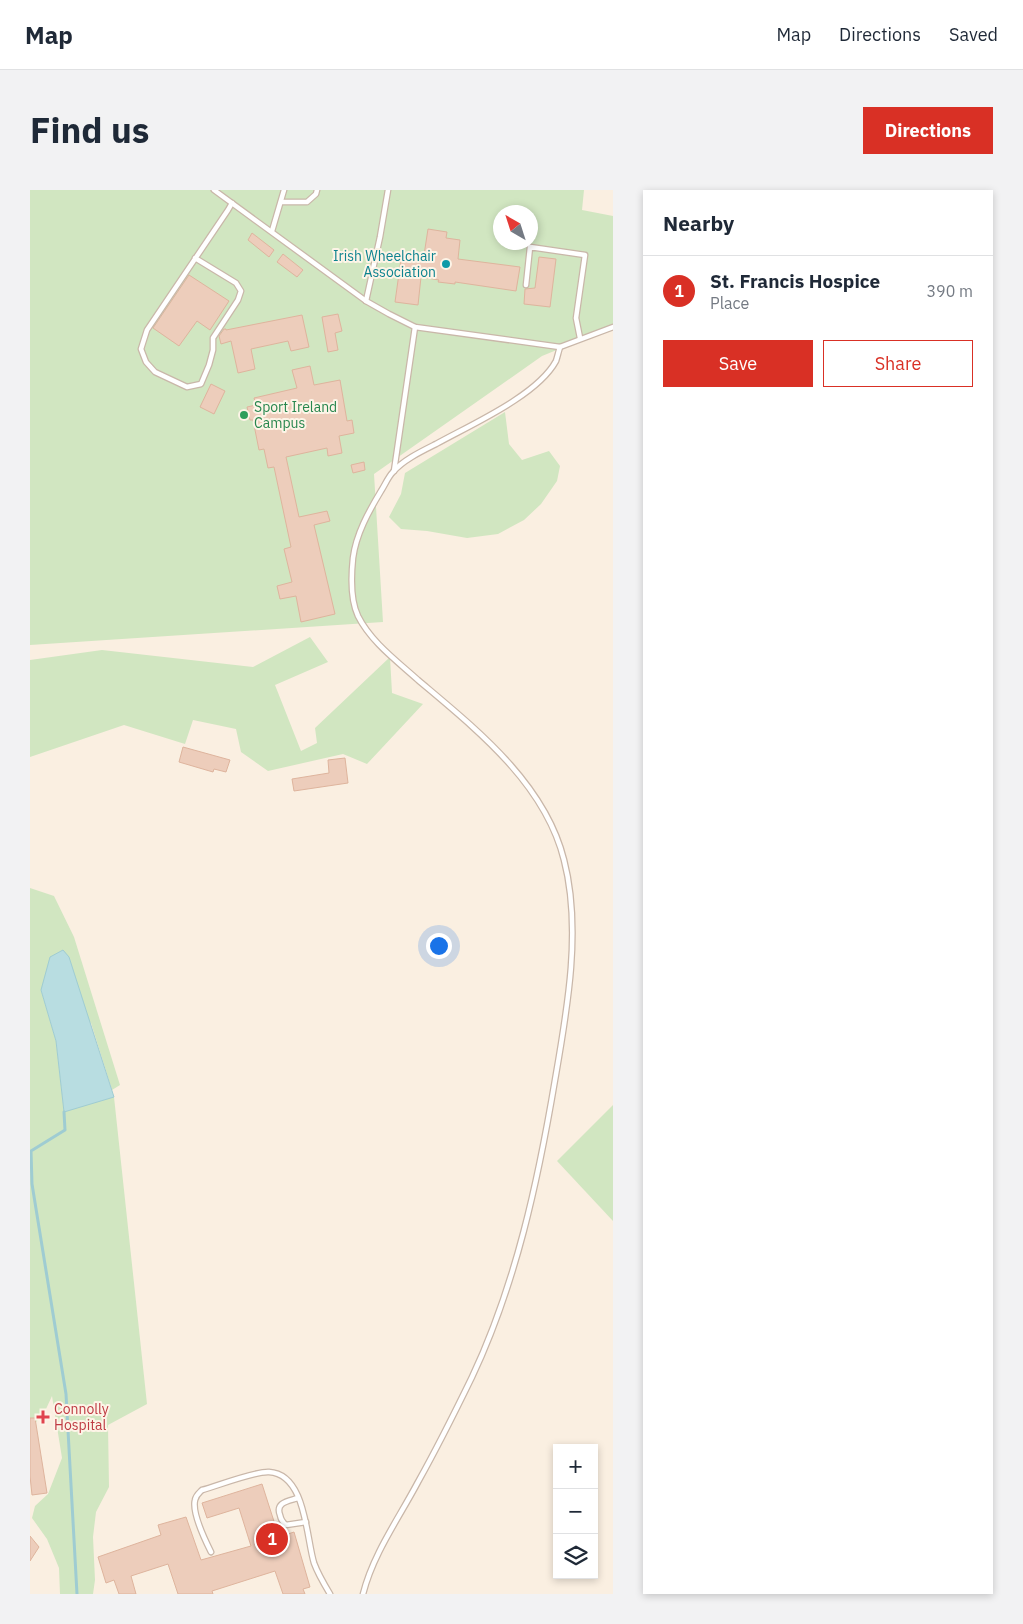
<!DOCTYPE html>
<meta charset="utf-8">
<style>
body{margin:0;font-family:"IBM Plex Sans",sans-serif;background:#f2f2f3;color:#1f2937}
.controls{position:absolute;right:15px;bottom:15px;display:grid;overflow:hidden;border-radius:0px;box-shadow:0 2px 8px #0003}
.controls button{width:45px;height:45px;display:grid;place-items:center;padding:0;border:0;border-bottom:1px solid #e0e1e3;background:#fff;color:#1f2937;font:25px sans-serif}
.compass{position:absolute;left:463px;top:15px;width:45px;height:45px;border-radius:50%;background:#fff;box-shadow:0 2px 8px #0003;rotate:321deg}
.you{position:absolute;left:408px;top:755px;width:18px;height:18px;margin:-12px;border:4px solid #fff;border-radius:50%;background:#1a73e8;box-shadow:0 0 0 8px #1a73e833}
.badge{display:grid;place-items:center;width:32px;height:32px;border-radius:50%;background:#d93025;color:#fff;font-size:16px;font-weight:700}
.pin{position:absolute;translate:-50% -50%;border:2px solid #fff;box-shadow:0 1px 5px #0006}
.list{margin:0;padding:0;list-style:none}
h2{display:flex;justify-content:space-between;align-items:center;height:65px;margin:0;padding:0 20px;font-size:21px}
h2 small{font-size:16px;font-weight:400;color:#747a83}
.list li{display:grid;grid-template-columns:32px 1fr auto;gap:15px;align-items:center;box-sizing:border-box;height:70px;padding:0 20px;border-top:1px solid #e0e1e3}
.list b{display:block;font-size:19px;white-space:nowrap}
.list p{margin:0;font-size:16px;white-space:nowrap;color:#747a83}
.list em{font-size:16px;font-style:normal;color:#747a83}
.actions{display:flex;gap:10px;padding:15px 20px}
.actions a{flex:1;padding:11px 0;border:1px solid #d93025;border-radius:0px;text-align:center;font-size:18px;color:#d93025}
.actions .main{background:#d93025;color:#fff}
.icon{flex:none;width:28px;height:28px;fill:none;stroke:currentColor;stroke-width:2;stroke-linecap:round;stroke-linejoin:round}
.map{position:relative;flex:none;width:583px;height:1404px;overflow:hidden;border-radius:0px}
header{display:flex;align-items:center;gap:30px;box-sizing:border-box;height:70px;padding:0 25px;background:#fff;border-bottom:1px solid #e0e1e3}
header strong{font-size:24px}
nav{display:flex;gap:28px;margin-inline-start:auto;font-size:18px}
.intro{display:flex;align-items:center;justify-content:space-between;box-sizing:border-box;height:120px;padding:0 30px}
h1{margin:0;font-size:35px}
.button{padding:12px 22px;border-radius:0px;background:#d93025;color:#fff;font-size:18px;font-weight:700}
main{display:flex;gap:30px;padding:0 30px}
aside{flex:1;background:#fff;border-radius:0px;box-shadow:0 2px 8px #0003}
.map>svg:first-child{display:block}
</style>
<header>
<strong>Map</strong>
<nav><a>Map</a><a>Directions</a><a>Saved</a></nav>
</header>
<div class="intro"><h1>Find us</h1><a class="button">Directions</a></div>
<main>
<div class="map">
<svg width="583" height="1404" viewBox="0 0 583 1404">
<rect width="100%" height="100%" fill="#faefe1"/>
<g fill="#d1e6c1" fill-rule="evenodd">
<path d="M0,0H554L552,20L583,26V137L512,166L344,284L353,432L0,455ZM470,22H500V52H470Z"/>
<path d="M475,222L479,254L492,270L519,261L530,276L527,291L511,314L494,330L468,344L437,348L397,341L371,339L359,327L371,304L375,283Z"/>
<path d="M280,447L298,472L245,495L271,561L287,553L285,538L360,467L362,503L393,514L337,574L313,564L238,581L211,562L206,539L163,530L155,554L94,535L0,567V470L72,460L223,477Z"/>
<path d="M0,698L24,706L44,747L90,895L82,900L61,833L11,800L26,851L34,921L84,907L117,1214L78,1235L79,1297L66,1322L63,1347L65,1390L63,1404H30L29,1378L17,1349L2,1328L5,1316L18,1304L32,1268L22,1206L16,1219L0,1240Z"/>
<path d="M583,915V1031L527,971Z"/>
</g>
<path fill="#b8dde1" stroke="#9fccd2" d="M33,760L39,767L84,907L34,922L26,851L11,800L20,767Z"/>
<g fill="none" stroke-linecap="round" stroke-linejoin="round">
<path stroke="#9fccd2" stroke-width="3" d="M34,922L35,940L1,961L2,994L36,1204L47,1404"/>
</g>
<g fill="#edcdbb" stroke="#deb49d">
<path d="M398,39L417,42L416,48L430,50L428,69L490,77L486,101L425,92V94L408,92L409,90L391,87L388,115L365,112L372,62L394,65Z"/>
<path d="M222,43L244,60L239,67L218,50Z"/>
<path d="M253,64L273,80L267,87L247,72Z"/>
<path d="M509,67L526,69L520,117L494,114L495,99L505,98Z"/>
<path d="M159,85L199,111L180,140L167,131L149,156L123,138Z"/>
<path d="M308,124L312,141L305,143L308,160L298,162L292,127Z"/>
<path d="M272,125L279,157L261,161L258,151L221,159L225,179L208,183L201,151L191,154L189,146L194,139H196V140Z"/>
<path d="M280,176L284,195L310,190L317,231L322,230L324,243L309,246L312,263L298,266L297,258L256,267L269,327L297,321L300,331L284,335L305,424L271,432L266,406L250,409L247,396L262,392L254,359L261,357L244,277L238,278L234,259L229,260L223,230H220L217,217L226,215L224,208L267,198L262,180Z"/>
<path d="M181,194L195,201L184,224L170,217Z"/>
<path d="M334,272L335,280L323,283L321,275Z"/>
<path d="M153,557L200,570L196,582L184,579L183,582L149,572Z"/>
<path d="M315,568L318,593L264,601L262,589L299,583L298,570Z"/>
<path d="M0,1228H5L17,1303L2,1305L0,1286Z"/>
<path d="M232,1294L249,1347L264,1342L280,1397L273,1399L275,1404H253L245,1381L182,1401L183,1404H148L138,1374L101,1386L106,1404H89L84,1390L76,1393L68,1367L131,1345L128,1335L156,1327L171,1370L221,1356L209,1318L177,1328L172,1313Z"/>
<path d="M0,1346L9,1357L0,1371Z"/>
</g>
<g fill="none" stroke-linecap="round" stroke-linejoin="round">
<g stroke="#c9b7a9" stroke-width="7">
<g id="service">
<path d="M184,0L336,111L359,124L385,137L530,157L583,137"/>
<path d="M251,12H277L286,4L287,0"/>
<path d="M242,41L254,0"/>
<path d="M165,68L206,93L211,101L208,110L183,148V160L179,175L171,194L157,197L125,182L116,172L111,159L117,140L198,20L202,13"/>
<path d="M496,95L500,57L555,65L546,128L550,148"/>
<path d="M336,111L350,47L358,0"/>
<path d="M364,281L385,137"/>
<path d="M268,1308C259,1311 245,1312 250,1325C251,1330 252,1332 256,1335L276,1332"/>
<path d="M181,1362C175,1350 162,1322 165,1310C166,1305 169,1303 172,1300C187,1296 225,1281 239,1282C276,1284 276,1347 284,1373C288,1384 294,1394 300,1404"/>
<path d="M333,1404C343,1364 369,1328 388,1292C407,1258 425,1222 442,1187C486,1094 508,991 525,890C537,821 552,739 534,670C515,593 446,539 388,490C367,471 341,452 328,426C320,409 321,387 323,368C326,344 339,321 351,301C355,295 358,287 363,282C373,270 392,261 406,254C440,235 507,206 526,171C527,168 529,160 530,157"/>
</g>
</g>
<use href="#service" stroke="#fff" stroke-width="4.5"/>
</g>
<circle fill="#0f9aa8" stroke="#fdf4e7" stroke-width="2" cx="416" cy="74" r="5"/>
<circle fill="#2e9e5b" stroke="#fdf4e7" stroke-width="2" cx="214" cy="225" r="5"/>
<path fill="#e0444e" stroke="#fdf4e7" stroke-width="2" d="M10.5 1219.5h5v5h5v5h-5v5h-5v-5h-5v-5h5z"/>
<g text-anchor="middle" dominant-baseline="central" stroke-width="4" stroke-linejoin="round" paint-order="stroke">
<g font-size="14" fill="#0d838f" stroke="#fdf4e7" text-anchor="end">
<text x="406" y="66">Irish Wheelchair<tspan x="406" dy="16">Association</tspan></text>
</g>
<g font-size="14" fill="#27864d" stroke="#fdf4e7" text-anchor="start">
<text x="224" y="217">Sport Ireland<tspan x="224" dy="16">Campus</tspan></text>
</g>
<g font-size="14" fill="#be3a42" stroke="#fdf4e7" text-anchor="start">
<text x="24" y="1219">Connolly<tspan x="24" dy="16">Hospital</tspan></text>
</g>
</g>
</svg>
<div class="controls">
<button>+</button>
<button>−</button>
<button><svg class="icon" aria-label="layers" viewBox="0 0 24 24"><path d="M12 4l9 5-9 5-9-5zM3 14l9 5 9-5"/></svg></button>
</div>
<svg class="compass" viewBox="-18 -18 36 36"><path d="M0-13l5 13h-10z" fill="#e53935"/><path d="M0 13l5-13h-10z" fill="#747a83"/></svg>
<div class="you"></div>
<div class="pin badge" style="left:242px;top:1349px">1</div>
</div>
<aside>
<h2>Nearby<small></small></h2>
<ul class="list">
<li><span class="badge">1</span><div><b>St. Francis Hospice</b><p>Place</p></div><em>390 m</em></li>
</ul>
<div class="actions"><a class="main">Save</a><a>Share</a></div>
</aside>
</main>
